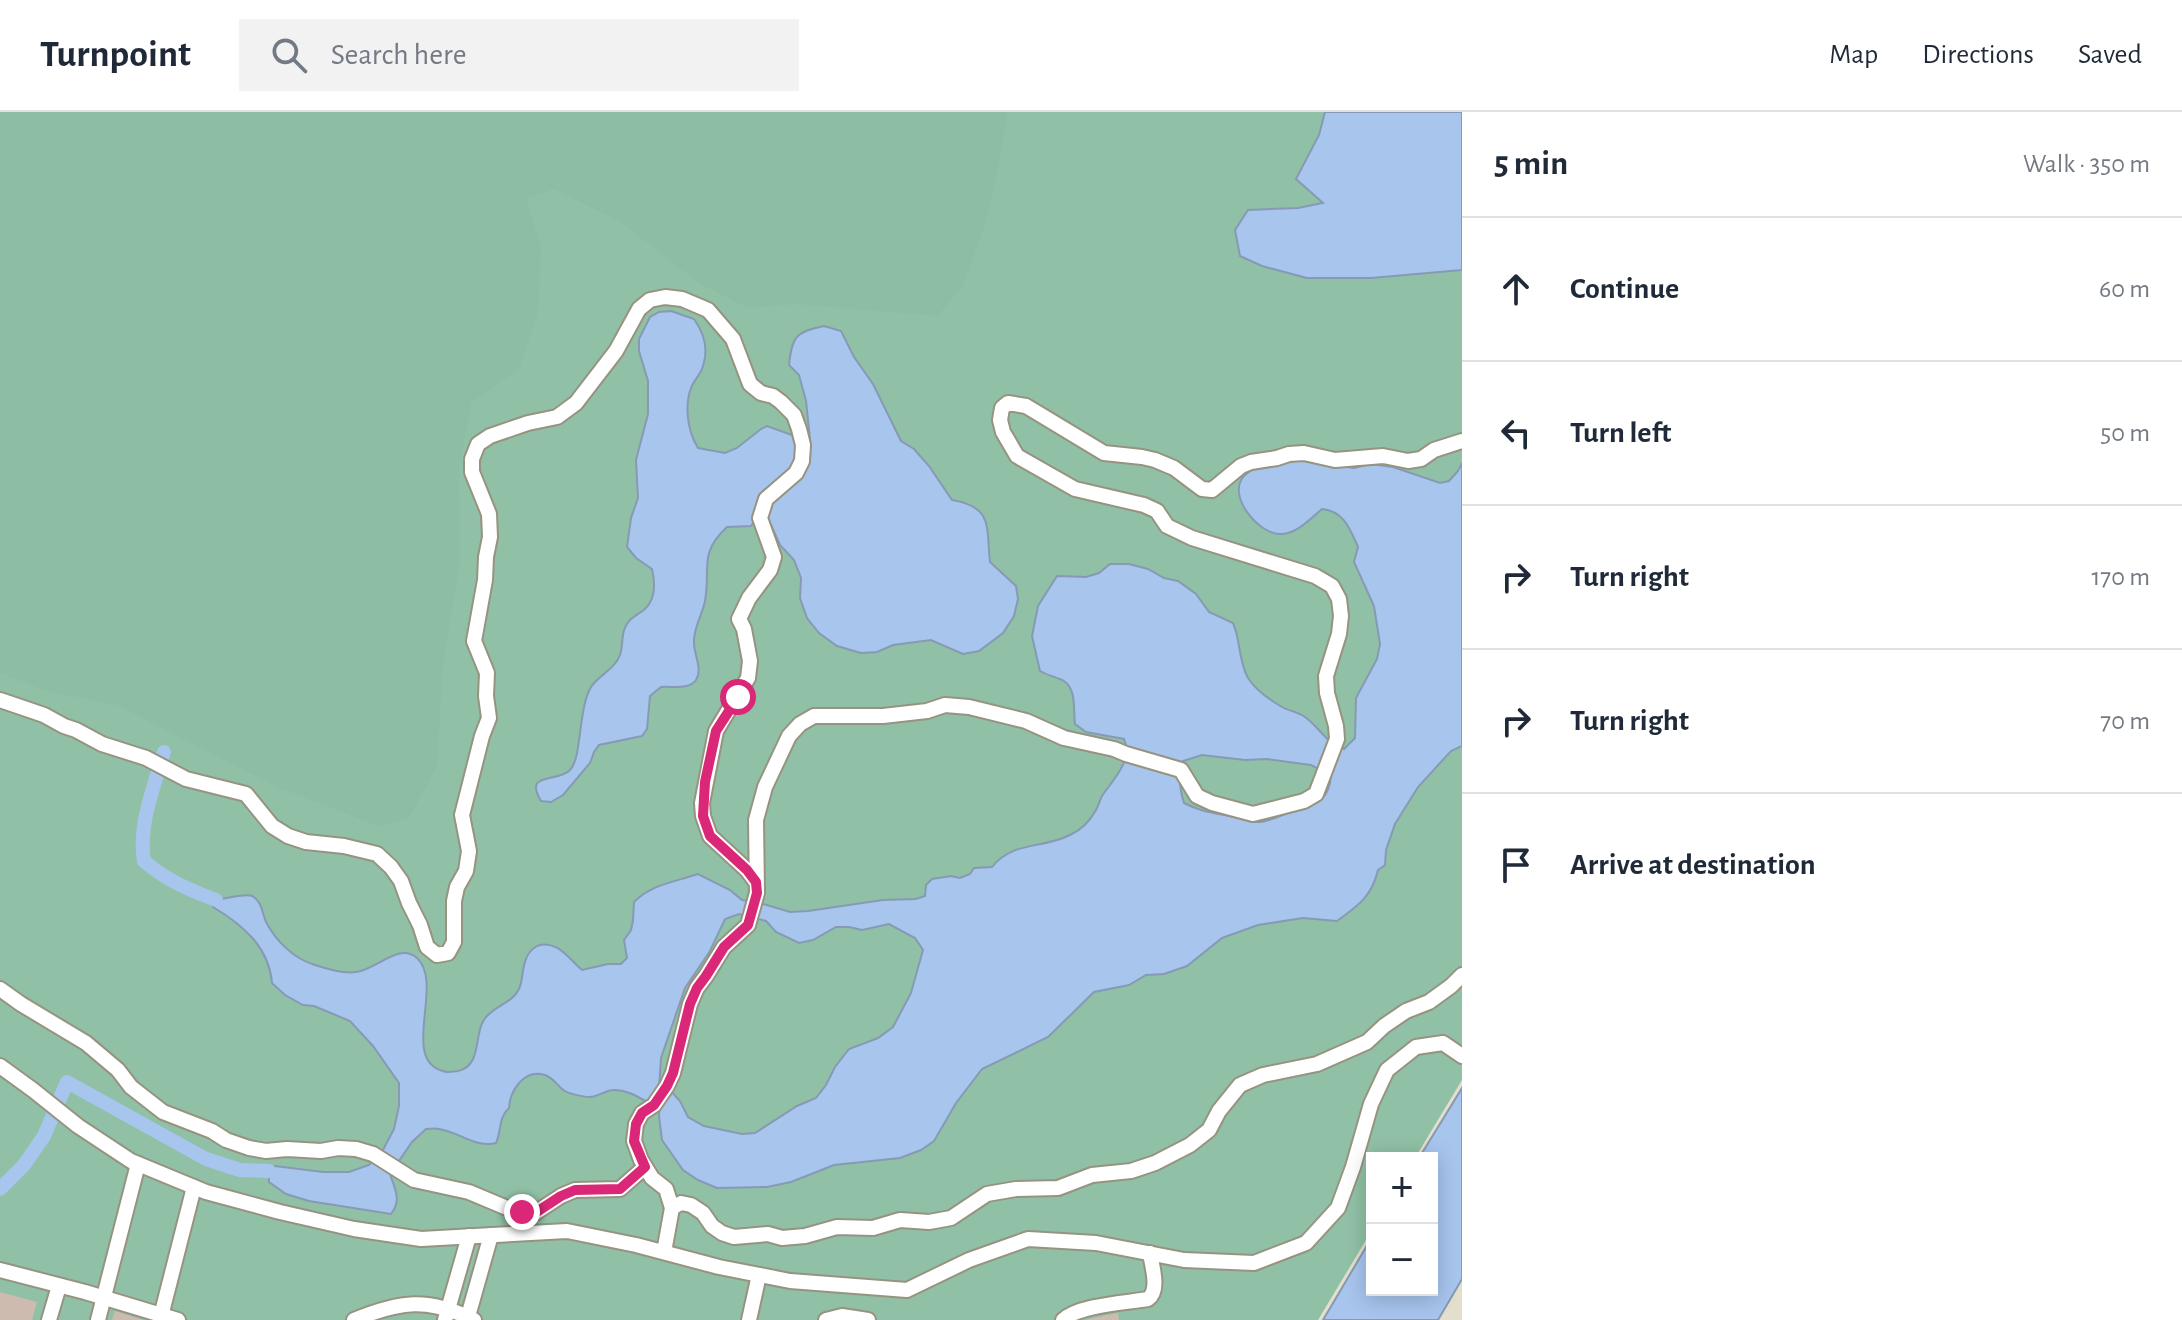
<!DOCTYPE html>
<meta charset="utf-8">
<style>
body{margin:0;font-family:"Alegreya Sans",sans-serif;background:#f2f2f3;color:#1f2937}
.controls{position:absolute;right:24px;bottom:24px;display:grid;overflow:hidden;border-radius:0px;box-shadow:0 4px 20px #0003}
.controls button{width:72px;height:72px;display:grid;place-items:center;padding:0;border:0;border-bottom:2px solid #e0e1e3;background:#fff;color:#1f2937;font:40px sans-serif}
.stop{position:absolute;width:24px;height:24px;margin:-18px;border:6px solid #db2777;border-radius:50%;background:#fff}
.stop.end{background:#db2777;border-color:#fff;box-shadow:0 2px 8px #0008}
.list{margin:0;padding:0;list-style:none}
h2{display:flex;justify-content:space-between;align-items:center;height:104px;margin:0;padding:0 32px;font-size:34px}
h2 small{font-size:26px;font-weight:400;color:#747a83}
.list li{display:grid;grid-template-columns:52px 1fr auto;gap:24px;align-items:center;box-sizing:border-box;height:144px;padding:0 32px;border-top:2px solid #e0e1e3}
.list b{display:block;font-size:30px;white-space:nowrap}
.list em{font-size:26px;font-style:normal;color:#747a83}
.icon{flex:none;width:44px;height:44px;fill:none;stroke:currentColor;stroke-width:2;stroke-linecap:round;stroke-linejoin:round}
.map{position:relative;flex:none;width:1462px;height:1208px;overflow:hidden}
header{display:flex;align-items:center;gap:48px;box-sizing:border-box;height:112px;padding:0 40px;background:#fff;border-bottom:2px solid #e0e1e3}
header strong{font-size:38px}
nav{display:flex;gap:44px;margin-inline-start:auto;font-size:28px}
.search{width:560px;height:72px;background:#f2f2f3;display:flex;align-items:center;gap:20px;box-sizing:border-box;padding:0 28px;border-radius:0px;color:#747a83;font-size:30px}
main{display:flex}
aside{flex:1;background:#fff}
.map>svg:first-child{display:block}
</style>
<header>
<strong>Turnpoint</strong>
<div class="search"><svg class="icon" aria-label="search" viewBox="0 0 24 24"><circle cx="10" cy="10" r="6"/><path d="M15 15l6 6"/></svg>Search here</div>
<nav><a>Map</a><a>Directions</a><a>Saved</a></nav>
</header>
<main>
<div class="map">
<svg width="1462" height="1208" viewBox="0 0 1462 1208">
<rect width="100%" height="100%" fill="#e3dfcc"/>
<path fill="#90c1a6" d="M418,0H1462V968L1415,1046H1372V1118L1318,1208H0V479Z"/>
<path fill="#8cbea3" d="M0,0H1008L994,78L983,119L962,176L937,204L796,192L747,196L697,170L621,110L553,77L526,87L541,134L538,201L519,257L471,291L459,357L460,448L443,554L437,654L409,706L380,715L275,674L117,593L47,579L0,561Z"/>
<g fill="#a8c5ee" stroke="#869ab4" stroke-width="2" fill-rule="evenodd">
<path d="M1325,0H1462V158L1371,166H1307L1262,154L1240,144L1235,118L1248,98L1298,96L1323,91L1296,67L1319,23Z"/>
<path d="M671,199L694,207C704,221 709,236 703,254C701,262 694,268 691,276C684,295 688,320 698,336L725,341L737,336L761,317L767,314L792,323C797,333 799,349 790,359C782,370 770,369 762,384C758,394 758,405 751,414L727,415C698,442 711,456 705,489C702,504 693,516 694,531C694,543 703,557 696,568C689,578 673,574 661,575L650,584L647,617L642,624L599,633L594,640L590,651L563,683L551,690L541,689C523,659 558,671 570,658C582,646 578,597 591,575C599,563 615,557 620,543C624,531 620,518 630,508C634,504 640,501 645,497C656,487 655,470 652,457L636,446L627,435L631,406L638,386L636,348L648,302V269L639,239V227L650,205L659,200Z"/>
<path d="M824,214L841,219L854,245L873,272L901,329L914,337L929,354L952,388C994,395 986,416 990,450L1016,474L1018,487L1014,504L1003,521L979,539L963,542L931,528L893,533L877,540L861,541L837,534L819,521L807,506L800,486L801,466L794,448L780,433L766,402L770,391L808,348L810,327L806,289L799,263L789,253C792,224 796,220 824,214Z"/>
<path d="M1298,348L1354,356L1370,352L1393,355L1440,371L1449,369L1458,359L1462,351V634L1451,639L1418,675L1395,712L1386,738L1385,753L1378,758C1372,784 1358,794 1337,809L1303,806L1258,813L1222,826L1187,854L1164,862L1146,863L1129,873L1094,880L1048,925L982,957L956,991L934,1029L921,1038L900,1046L834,1053L791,1070L767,1075L717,1076L698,1068L683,1058L662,1028L659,1004L660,990L670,978L680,989L688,1005L704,1014L742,1022L755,1021L797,994L816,986L826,973L835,955L849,937L878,926L893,915L911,881L923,838L915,826L889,812L862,818L849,815H836L813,828L799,831L776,820L766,809L739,802L725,807L710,839L685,876L661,946L659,976L649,991C637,984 622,975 608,979C602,981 596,985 590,985C584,985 570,982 565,979C558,975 554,966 545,963C524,956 510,979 509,996C498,1006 502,1018 496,1031C475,1036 459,1020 439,1017C435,1016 430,1017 426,1017L412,1030L390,1062C395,1078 402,1088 391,1102L309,1089L286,1082L269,1070V1059L275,1054L323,1060H349L369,1053L383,1038L394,1017L399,994V971L373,934L350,909L314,894L303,893L285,883L272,871C269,835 243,813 213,795L216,788C224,787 246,781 252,784C262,789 262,801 266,810C276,829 294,847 315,853C327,857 343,862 356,860C376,858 399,830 417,846C444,871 402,944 440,958C447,961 450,960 458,959C484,953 472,919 487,904C497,893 513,890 519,877C523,868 522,856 526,847C528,841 532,837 537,834C557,827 569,847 582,858L608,852H621L627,846L624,828L631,818L633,808L634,790C652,772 675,770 698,762L730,778L742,788L760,791L790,800L808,799L883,788L916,787L925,784L926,773L932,767L951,764L960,766L970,762L974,756L992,755C1012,729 1043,737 1070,723C1081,718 1090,709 1096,698C1099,693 1100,686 1104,681C1115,666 1133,647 1124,627L1086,620L1075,612C1073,598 1077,578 1064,569C1059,566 1047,563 1040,559L1032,524L1038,494L1057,464L1086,465L1099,461L1110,452H1129L1148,457L1164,466L1178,469L1196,482L1209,500L1233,511C1241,529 1238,548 1248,566C1255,577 1270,588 1282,595C1289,599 1298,600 1305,605C1321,617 1325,630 1344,637L1355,626L1356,586L1377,547L1380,532L1374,494L1354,450L1358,435C1350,417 1344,399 1322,397C1310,407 1297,422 1280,422C1258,422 1225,382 1245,363C1257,351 1282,353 1298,348ZM1202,643L1245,648L1267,647L1311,653L1331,663C1329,694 1310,692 1288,701C1278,705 1268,710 1257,710C1251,710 1245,707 1239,706C1218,701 1203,701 1184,691C1179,675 1179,665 1183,649Z"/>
<path d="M1462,976V1167L1438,1208H1323L1372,1125V1178H1432V1046H1419Z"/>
</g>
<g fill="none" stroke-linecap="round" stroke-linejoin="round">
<g stroke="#a8c5ee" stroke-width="14">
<path d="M164,640C154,675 138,713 144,749C166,768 189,778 216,788"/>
<path d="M0,1077L24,1053L44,1024L67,970L206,1047L240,1058L269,1059"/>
</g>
</g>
<g fill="#ccbbae">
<path d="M0,1180L37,1190L32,1208H0Z"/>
<path d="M115,1199L143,1208H112Z"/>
<path d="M1118,1201L1119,1208H1085L1093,1206Z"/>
</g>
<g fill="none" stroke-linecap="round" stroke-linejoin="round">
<g stroke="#969381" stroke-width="18">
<g id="minor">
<path d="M0,588L44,603L64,614L76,618L102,632L146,646L186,667L246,682L272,714L288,724L306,730L344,734L377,742L391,755L401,769L409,791L420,813L427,835L437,843L448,841L454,830V789L457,775L466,759L469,739L462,703L482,624L489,606L486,584L487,561L474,529L485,468L486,445L490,425L489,402L472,360V347L478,332L490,324L528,311L557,305L576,291L616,239L639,197L650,188L665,185L682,187L708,198L733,227L750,272L761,281L773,284L781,290L794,303L799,317L803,333L802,349L796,361L766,387L760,406L774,445L770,458L749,486L739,507L744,517L750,549L748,566L716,619L702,691L703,704L710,724L747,758L756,770"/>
<path d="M0,877L21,892L86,931L118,958L131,975L163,1000L212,1019L226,1028L249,1036L266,1039L287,1037L321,1039L338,1036L356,1037L373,1042L414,1068L469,1080L507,1096L522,1100L535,1101L561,1084L575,1078L620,1077L645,1055"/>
<path d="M0,954L33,978L78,1014L131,1049L206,1080L280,1100L354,1117L421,1127L567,1119L636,1133L719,1155L790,1169L907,1178L969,1148L1028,1127L1096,1131L1184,1148L1254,1151L1306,1131L1338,1096L1353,1055L1371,992L1387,958L1416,935L1443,931L1462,944"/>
<path d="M672,1096L666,1077L652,1066L641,1048L634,1029L636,1012L642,1001L654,993L667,974L673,961L690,892L697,876L706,864L724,835L748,813L757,781L756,708L765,675L789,624L800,612L814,604H883L927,599L945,593L969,595L1026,609L1064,626L1114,637L1126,642L1181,658L1197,684L1212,691L1253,702L1304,689L1316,682L1337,627L1336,614L1327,581L1326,564L1339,522L1341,504L1339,487L1332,474L1315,464L1192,426L1167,414L1157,399L1144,393L1075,377L1017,344L1003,320L1000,308L1002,296L1008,291L1026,294L1104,341L1142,345L1155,348L1174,356L1202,377L1212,378L1241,354L1251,350L1277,346L1289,342L1304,341L1335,348L1383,344L1408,349L1421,347L1434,338L1462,329"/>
<path d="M664,1140L672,1096L681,1091L691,1093L703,1101L712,1114L722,1121L734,1125L768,1122L782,1126L805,1124L837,1115L873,1116L900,1108L929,1110L951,1106L987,1082L1016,1077L1058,1076L1092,1063L1131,1059L1155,1051L1190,1033L1209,1018L1219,999L1240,973L1263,963L1317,952L1367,930L1384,914L1406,899L1429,890L1451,874L1462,863"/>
<path d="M0,1158L85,1180L178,1208"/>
<path d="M49,1208L59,1174"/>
<path d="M98,1208L138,1052"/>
<path d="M160,1208L194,1075"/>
<path d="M354,1208C400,1189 428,1185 474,1208"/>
<path d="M445,1208L469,1124"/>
<path d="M467,1208L491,1123"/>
<path d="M749,1208L759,1163"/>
<path d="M826,1208L842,1204L868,1208"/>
<path d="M1063,1208C1079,1193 1125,1191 1148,1187C1160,1178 1152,1155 1150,1141"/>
</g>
</g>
<use href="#minor" stroke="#fff" stroke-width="14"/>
</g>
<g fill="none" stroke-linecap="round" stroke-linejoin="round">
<path stroke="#db2777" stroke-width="10" d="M522,1100L535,1101L561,1084L575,1078L620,1077L645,1055L634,1029L636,1012L642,1001L654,993L667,974L673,961L690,892L697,876L706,864L724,835L748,813L757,781L756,770L747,758L710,724L703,704L705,670L716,619L738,585"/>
</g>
</svg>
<div class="controls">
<button>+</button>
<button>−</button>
</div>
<div class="stop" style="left:738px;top:585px"></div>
<div class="stop end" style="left:522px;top:1100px"></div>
</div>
<aside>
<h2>5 min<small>Walk · 350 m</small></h2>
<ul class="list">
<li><svg class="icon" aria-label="ahead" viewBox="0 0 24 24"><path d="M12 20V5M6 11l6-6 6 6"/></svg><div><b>Continue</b></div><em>60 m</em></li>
<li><svg class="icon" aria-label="left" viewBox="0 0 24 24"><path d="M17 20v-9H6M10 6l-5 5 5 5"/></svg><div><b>Turn left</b></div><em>50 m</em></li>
<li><svg class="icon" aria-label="right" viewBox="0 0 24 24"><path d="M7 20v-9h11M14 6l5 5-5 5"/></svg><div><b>Turn right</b></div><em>170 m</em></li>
<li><svg class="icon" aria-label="right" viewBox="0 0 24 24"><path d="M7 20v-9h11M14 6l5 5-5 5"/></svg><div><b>Turn right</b></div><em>70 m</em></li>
<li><svg class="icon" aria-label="arrive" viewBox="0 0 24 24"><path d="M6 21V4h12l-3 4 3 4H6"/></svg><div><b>Arrive at destination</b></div></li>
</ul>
</aside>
</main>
